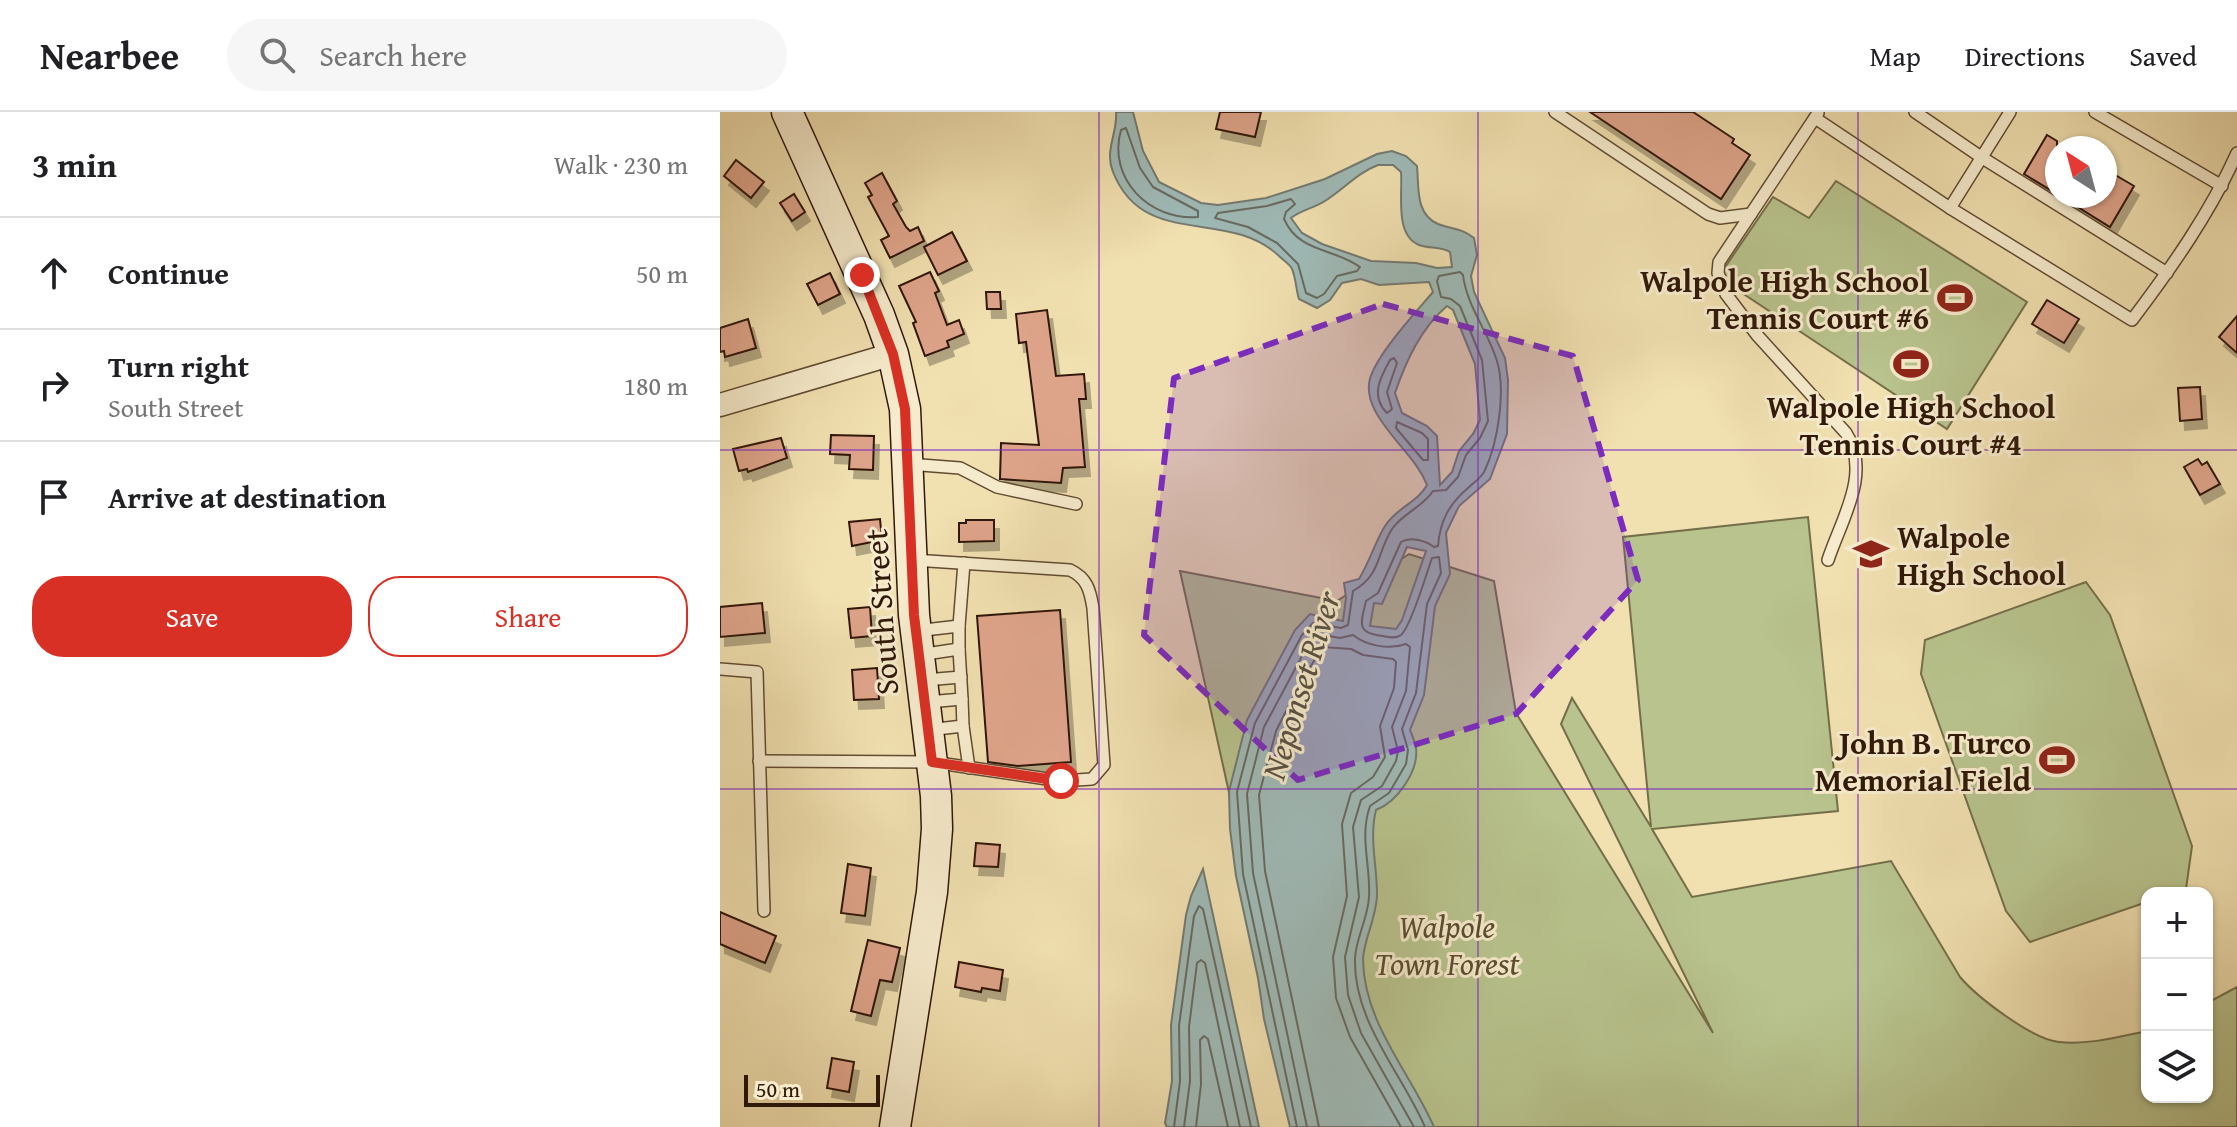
<!DOCTYPE html>
<meta charset="utf-8">
<style>
body{margin:0;font-family:"Gentium Book Plus",serif;background:#f6f6f6;color:#202124}
.controls{position:absolute;right:24px;bottom:24px;display:grid;overflow:hidden;border-radius:16px;box-shadow:0 2px 6px #0004}
.controls button{width:72px;height:72px;display:grid;place-items:center;padding:0;border:0;border-bottom:2px solid #e0e0e0;background:#fff;color:#202124;font:40px sans-serif}
.compass{position:absolute;left:1325px;top:24px;width:72px;height:72px;border-radius:50%;background:#fff;box-shadow:0 2px 6px #0004;rotate:324deg}
.scale{position:absolute;left:24px;bottom:20px;width:136px;box-sizing:border-box;padding-left:8px;border:4px solid #311908;border-top:0;font-size:22px;line-height:28px;white-space:nowrap;color:#311908;-webkit-text-stroke:6px #f6ebcc;paint-order:stroke}
.stop{position:absolute;width:24px;height:24px;margin:-18px;border:6px solid #d93025;border-radius:50%;background:#fff}
.stop.end{background:#d93025;border-color:#fff;box-shadow:0 2px 8px #0008}
.list{margin:0;padding:0;list-style:none}
h2{display:flex;justify-content:space-between;align-items:center;height:104px;margin:0;padding:0 32px;font-size:34px}
h2 small{font-size:26px;font-weight:400;color:#757577}
.list li{display:grid;grid-template-columns:52px 1fr auto;gap:24px;align-items:center;box-sizing:border-box;height:112px;padding:0 32px;border-top:2px solid #e0e0e0}
.list b{display:block;font-size:30px;white-space:nowrap}
.list p{margin:0;font-size:26px;white-space:nowrap;color:#757577}
.list em{font-size:26px;font-style:normal;color:#757577}
.actions{display:flex;gap:16px;padding:24px 32px}
.actions a{flex:1;padding:18px 0;border:2px solid #d93025;border-radius:32px;text-align:center;font-size:28px;color:#d93025}
.actions .main{background:#d93025;color:#fff}
.icon{flex:none;width:44px;height:44px;fill:none;stroke:currentColor;stroke-width:2;stroke-linecap:round;stroke-linejoin:round}
.map{position:relative;flex:none;width:1517px;height:1015px;overflow:hidden}
header{display:flex;align-items:center;gap:48px;box-sizing:border-box;height:112px;padding:0 40px;background:#fff;border-bottom:2px solid #e0e0e0}
header strong{font-size:38px}
nav{display:flex;gap:44px;margin-inline-start:auto;font-size:28px}
.search{width:560px;height:72px;background:#f6f6f6;display:flex;align-items:center;gap:20px;box-sizing:border-box;padding:0 28px;border-radius:44px;color:#757577;font-size:30px}
main{display:flex}
aside{flex:1;background:#fff}
.map>svg:first-child{display:block}
</style>
<header>
<strong>Nearbee</strong>
<div class="search"><svg class="icon" aria-label="search" viewBox="0 0 24 24"><circle cx="10" cy="10" r="6"/><path d="M15 15l6 6"/></svg>Search here</div>
<nav><a>Map</a><a>Directions</a><a>Saved</a></nav>
</header>
<main>
<aside>
<h2>3 min<small>Walk · 230 m</small></h2>
<ul class="list">
<li><svg class="icon" aria-label="ahead" viewBox="0 0 24 24"><path d="M12 20V5M6 11l6-6 6 6"/></svg><div><b>Continue</b></div><em>50 m</em></li>
<li><svg class="icon" aria-label="right" viewBox="0 0 24 24"><path d="M7 20v-9h11M14 6l5 5-5 5"/></svg><div><b>Turn right</b><p>South Street</p></div><em>180 m</em></li>
<li><svg class="icon" aria-label="arrive" viewBox="0 0 24 24"><path d="M6 21V4h12l-3 4 3 4H6"/></svg><div><b>Arrive at destination</b></div></li>
</ul>
<div class="actions"><a class="main">Save</a><a>Share</a></div>
</aside>
<div class="map">
<svg width="1517" height="1015" viewBox="0 0 1517 1015">
<defs>
<filter id="shadow"><feDropShadow dx="5" dy="9" stdDeviation="0" flood-color="#0004"/></filter>
</defs>
<rect width="100%" height="100%" fill="#f1e0b0"/>
<filter id="stains"><feTurbulence type="fractalNoise" baseFrequency=".0025" numOctaves="4"/><feColorMatrix values="0 0 0 0 .2 0 0 0 0 .09 0 0 0 0 .02 0 0 0 .5 -.17"/></filter>
<radialGradient id="worn" r=".72"><stop offset=".6" stop-color="#630" stop-opacity="0"/><stop offset="1" stop-color="#630" stop-opacity=".3"/></radialGradient>
<g fill="#b8c38d" stroke="#746e4a" stroke-width="2">
<path d="M1116,69L1307,190L1227,317L1004,169L1001,161L1053,85L1089,106Z"/>
<path d="M1088,405L1118,699L932,717L972,785L1171,749L1240,865C1257,885 1313,928 1339,930C1369,933 1398,925 1427,919V985H1487V891L1517,875V1015H583L460,459L617,489L689,442L774,469L796,601L993,921L841,612L852,586L931,715L903,425Z"/>
<path d="M1366,470L1390,503L1472,734L1466,777L1455,781H1427V790L1310,830L1286,799L1201,562L1205,528Z"/>
</g>
<g fill="#9fbab7" stroke="#737a71" stroke-width="2" fill-rule="evenodd">
<path d="M396,0H413L423,39L439,70L481,91L498,93L546,86L605,67L657,42L672,39L686,44L697,54C699,75 695,102 718,112C731,117 742,116 754,126L757,143L751,164L754,180L785,246L788,268L787,322L770,367L739,394L726,421L730,462L715,494L704,583L690,618C692,623 695,630 696,636C699,659 677,690 656,698C649,726 657,753 657,782C657,805 643,829 643,848C644,911 690,960 714,1015H570L544,907L538,866L516,764L510,717L509,679L527,608L575,518L590,502L623,509L626,486L624,471L639,467C650,449 655,430 665,414C676,396 698,390 707,373C699,353 684,339 671,322C660,308 647,291 649,272C651,248 697,199 713,180L709,170L659,173L641,167L622,171L610,188L597,196L579,187C576,178 576,166 572,157C570,152 563,148 559,144C507,95 424,138 393,60C384,39 398,20 396,0ZM658,53H673L681,60C683,80 674,123 699,133C710,137 720,134 730,140L732,155L717,156L696,151L651,149L602,132L582,121L571,106C581,98 594,96 605,89C624,77 637,61 658,53ZM727,194L733,198L755,252L760,308L753,322L739,339L732,360L720,373L717,324L707,314L682,301L675,281C686,249 701,216 727,194ZM687,435L706,439L682,508L676,517L650,514L654,491L662,492Z"/>
<path d="M483,757L539,1015H447L445,1011L452,969L451,913L466,803L471,784Z"/>
</g>
<g fill="none" stroke-linecap="round" stroke-linejoin="round">
<g stroke="#686a60" stroke-width="2">
<path d="M406,16L420,56L433,75L478,99V105C430,109 387,67 401,18Z"/>
<path d="M571,87L575,92L566,100L564,107C579,141 614,136 640,155L637,159L617,164L604,182L597,186L586,181L578,152L557,131L528,115L495,106L498,101L547,94Z"/>
<path d="M674,246L677,251L667,280L672,297L667,301C650,284 660,266 670,248Z"/>
<path d="M677,310L702,321L708,327V348H703L676,316Z"/>
<path d="M454,1015L460,969L459,914L474,804L479,794L483,797L531,1015"/>
<path d="M464,1015L470,969L469,915L477,851L481,848L485,851L520,1015"/>
<path d="M476,1015L481,972L480,928L484,924L488,927L508,1015"/>
<path d="M577,1015L523,762L517,680L535,611L582,523L593,511L621,516L628,513L633,479C662,462 656,442 672,417C683,401 703,395 713,379L726,378L738,365L746,343L760,326L768,309L762,248L740,194L731,187L721,185L717,169L719,164L740,160L743,163C747,195 768,219 777,249C786,279 778,330 765,358C762,366 754,370 748,376C729,392 720,409 718,434L714,435C706,429 691,424 681,430L658,481L646,489C641,511 635,521 663,524C669,525 676,527 681,523C691,515 707,460 712,446L719,445L721,461L707,492L696,581L682,617L688,638L686,652L669,681L650,694C639,725 651,754 649,785C648,806 636,826 635,846C633,909 681,960 705,1015"/>
<path d="M587,1015L533,761L527,682L544,615L590,529L598,522L620,526L633,523C647,534 669,538 686,532L690,535L686,579L672,615L678,639L676,649L662,674L641,688L633,715L639,785L625,845L628,883L641,921L694,1015"/>
<path d="M599,1015L545,759L539,683L556,619L575,581L602,535L631,537L643,543L673,547L676,550L674,576L660,614L665,645L653,665L631,681L622,712L627,784L613,845L616,886L630,925L681,1015"/>
</g>
</g>
<g fill="#dea48a" stroke="#311908" stroke-width="2" filter="url(#shadow)">
<path d="M500,0H541L535,25L496,17Z"/>
<path d="M870,0H973L1014,27L1012,31L1030,43L1001,87Z"/>
<path d="M1327,23L1337,29V82L1304,62Z"/>
<path d="M16,48L44,70L31,86L4,64Z"/>
<path d="M1385,57L1414,74L1390,115L1340,84H1385Z"/>
<path d="M162,61L177,89L173,92L186,115L190,119L198,115L204,129L170,146L161,128L169,124L148,85L152,83L145,71Z"/>
<path d="M74,82L85,100L72,109L60,91Z"/>
<path d="M232,120L247,149L218,163L204,135Z"/>
<path d="M210,160L219,179L215,181L227,213L239,208L244,222L227,229L229,235L205,244L193,211L196,210L179,174Z"/>
<path d="M110,161L120,182L98,193L87,172Z"/>
<path d="M266,180H280L281,197H267Z"/>
<path d="M1327,188L1359,207L1344,231L1312,212Z"/>
<path d="M327,198L336,264L364,262L366,287H359L365,355L343,356L341,371L280,367L281,331L319,333L306,230L299,231L296,202Z"/>
<path d="M1517,204V241L1499,225Z"/>
<path d="M28,207L36,236L5,245L4,239L0,240V216Z"/>
<path d="M1480,275L1482,307L1460,309L1458,276Z"/>
<path d="M111,323L154,324L153,358L129,357L130,343L110,342Z"/>
<path d="M61,326L67,346L28,360L27,357L19,359L13,337Z"/>
<path d="M1478,347L1482,353L1487,350L1500,372L1480,383L1464,355Z"/>
<path d="M160,407L162,428L132,434L129,410Z"/>
<path d="M246,408H274V429L239,430V411H246Z"/>
<path d="M42,491L45,521L0,525V495Z"/>
<path d="M150,495L152,524L131,526L128,497Z"/>
<path d="M340,498L351,650L298,654L268,650L257,504Z"/>
<path d="M157,556L159,587L134,588L132,558Z"/>
<path d="M256,731L280,733L278,755L254,754Z"/>
<path d="M128,752L151,756L145,804L121,801Z"/>
<path d="M0,800L56,824L45,851L0,832Z"/>
<path d="M148,828L180,836L172,870L160,868L151,904L131,899Z"/>
<path d="M239,850L283,858L280,879L262,876L261,880L235,875Z"/>
<path d="M112,946L134,950L129,980L107,976Z"/>
</g>
<g fill="none" stroke-linecap="round" stroke-linejoin="round">
<g stroke="#614b32" stroke-width="14">
<g id="lane">
<path d="M835,0L988,102L1000,106L1031,102"/>
<path d="M1195,0L1261,45L1447,161"/>
<path d="M1375,0L1502,74"/>
<path d="M1098,1L999,150L998,161L1006,182L1037,223L1126,321C1152,361 1121,408 1108,448"/>
<path d="M1095,6L1230,96L1412,208C1452,155 1490,101 1517,41"/>
<path d="M1230,96L1290,0"/>
<path d="M188,352L240,356L277,375L356,392"/>
<path d="M239,514L244,451"/>
<path d="M196,519L239,514V537L199,543"/>
<path d="M0,557L37,560L44,799"/>
<path d="M205,568L241,565"/>
<path d="M208,590L242,587L239,537"/>
<path d="M243,614L249,656"/>
<path d="M208,618L243,614L242,587"/>
<path d="M39,649L212,650L341,669L372,667L384,653L373,496C370,478 367,466 350,458L193,448"/>
</g>
</g>
<g stroke="#614b32" stroke-width="25">
<path id="street" d="M0,293L173,242"/>
</g>
<g stroke="#311908" stroke-width="33">
<path id="secondary" d="M67,0L159,203L173,242L185,297L194,503L216,684L217,717L212,780L175,1015"/>
</g>
<use href="#lane" stroke="#f6ebcc" stroke-width="11"/>
<use href="#street" stroke="#f6ebcc" stroke-width="22"/>
<use href="#secondary" stroke="#f6ebcc" stroke-width="30"/>
</g>
<g fill="none" stroke-linecap="round" stroke-linejoin="round">
<path stroke="#d93025" stroke-width="10" d="M142,163L173,242L185,297L194,503L212,650L341,669"/>
</g>
<path fill="#7b2cbf" fill-opacity="0.2" stroke="#7b2cbf" stroke-width="6" stroke-dasharray="16 10" stroke-linejoin="round" d="M663,192L853,244L918,468L796,602L578,668L424,523L454,266Z"/>
<path fill="none" stroke="#7b2cbf" stroke-width="2" stroke-opacity="0.55" d="M379,0V1015M758,0V1015M1138,0V1015M0,338H1517M0,677H1517"/>
<defs>
<g id="stadium-bare" transform="scale(2.76)"><path d="M0-5a6.5 5 0 1 0 0 10a6.5 5 0 1 0 0-10ZM-3.5-1.8h7v3.6h-7Z" fill="#8f2418" stroke="#f6ebcc" stroke-width="2.5" paint-order="stroke"/></g>
<g id="school-bare" transform="scale(2.76)"><path d="M0-5L7-2L0 1L-7-2ZM-4 1L0 2.5L4 1V4Q0 6-4 4Z" fill="#8f2418" stroke="#f6ebcc" stroke-width="2.5" paint-order="stroke"/></g>
</defs>
<g fill-rule="evenodd">
<use href="#stadium-bare" x="1235" y="186"/>
<use href="#stadium-bare" x="1191" y="252"/>
<use href="#school-bare" x="1151" y="442"/>
<use href="#stadium-bare" x="1337" y="648"/>
</g>
<g text-anchor="middle" dominant-baseline="central" stroke-width="6" stroke-linejoin="round" paint-order="stroke">
<g font-size="32" font-weight="bold" fill="#311908" stroke="#f6ebcc" text-anchor="end">
<text x="1209" y="168">Walpole High School<tspan x="1209" dy="37">Tennis Court #6</tspan></text>
<text x="1191" y="294" text-anchor="middle">Walpole High School<tspan x="1191" dy="37">Tennis Court #4</tspan></text>
<text x="1177" y="424" text-anchor="start">Walpole<tspan x="1177" dy="37">High School</tspan></text>
<text x="1311" y="630">John B. Turco<tspan x="1311" dy="37">Memorial Field</tspan></text>
</g>
<g font-size="32" fill="#311908" stroke="#f6ebcc">
<text transform="translate(161 500) rotate(-94)">South Street</text>
</g>
<g font-size="32" font-style="italic" fill="#5a4c30" stroke="#f6ebcc">
<text x="727" y="814">Walpole<tspan x="727" dy="37">Town Forest</tspan></text>
</g>
<g font-size="34" font-style="italic" fill="#585145" stroke="#f6ebcc">
<text transform="translate(580 573) rotate(-73)">Neponset River</text>
</g>
</g>
<rect width="100%" height="100%" filter="url(#stains)"/>
<rect width="100%" height="100%" fill="url(#worn)"/>
</svg>
<div class="controls">
<button>+</button>
<button>−</button>
<button><svg class="icon" aria-label="layers" viewBox="0 0 24 24"><path d="M12 4l9 5-9 5-9-5zM3 14l9 5 9-5"/></svg></button>
</div>
<svg class="compass" viewBox="-18 -18 36 36"><path d="M0-13l5 13h-10z" fill="#e53935"/><path d="M0 13l5-13h-10z" fill="#757577"/></svg>
<div class="scale">50 m</div>
<div class="stop" style="left:341px;top:669px"></div>
<div class="stop end" style="left:142px;top:163px"></div>
</div>
</main>
